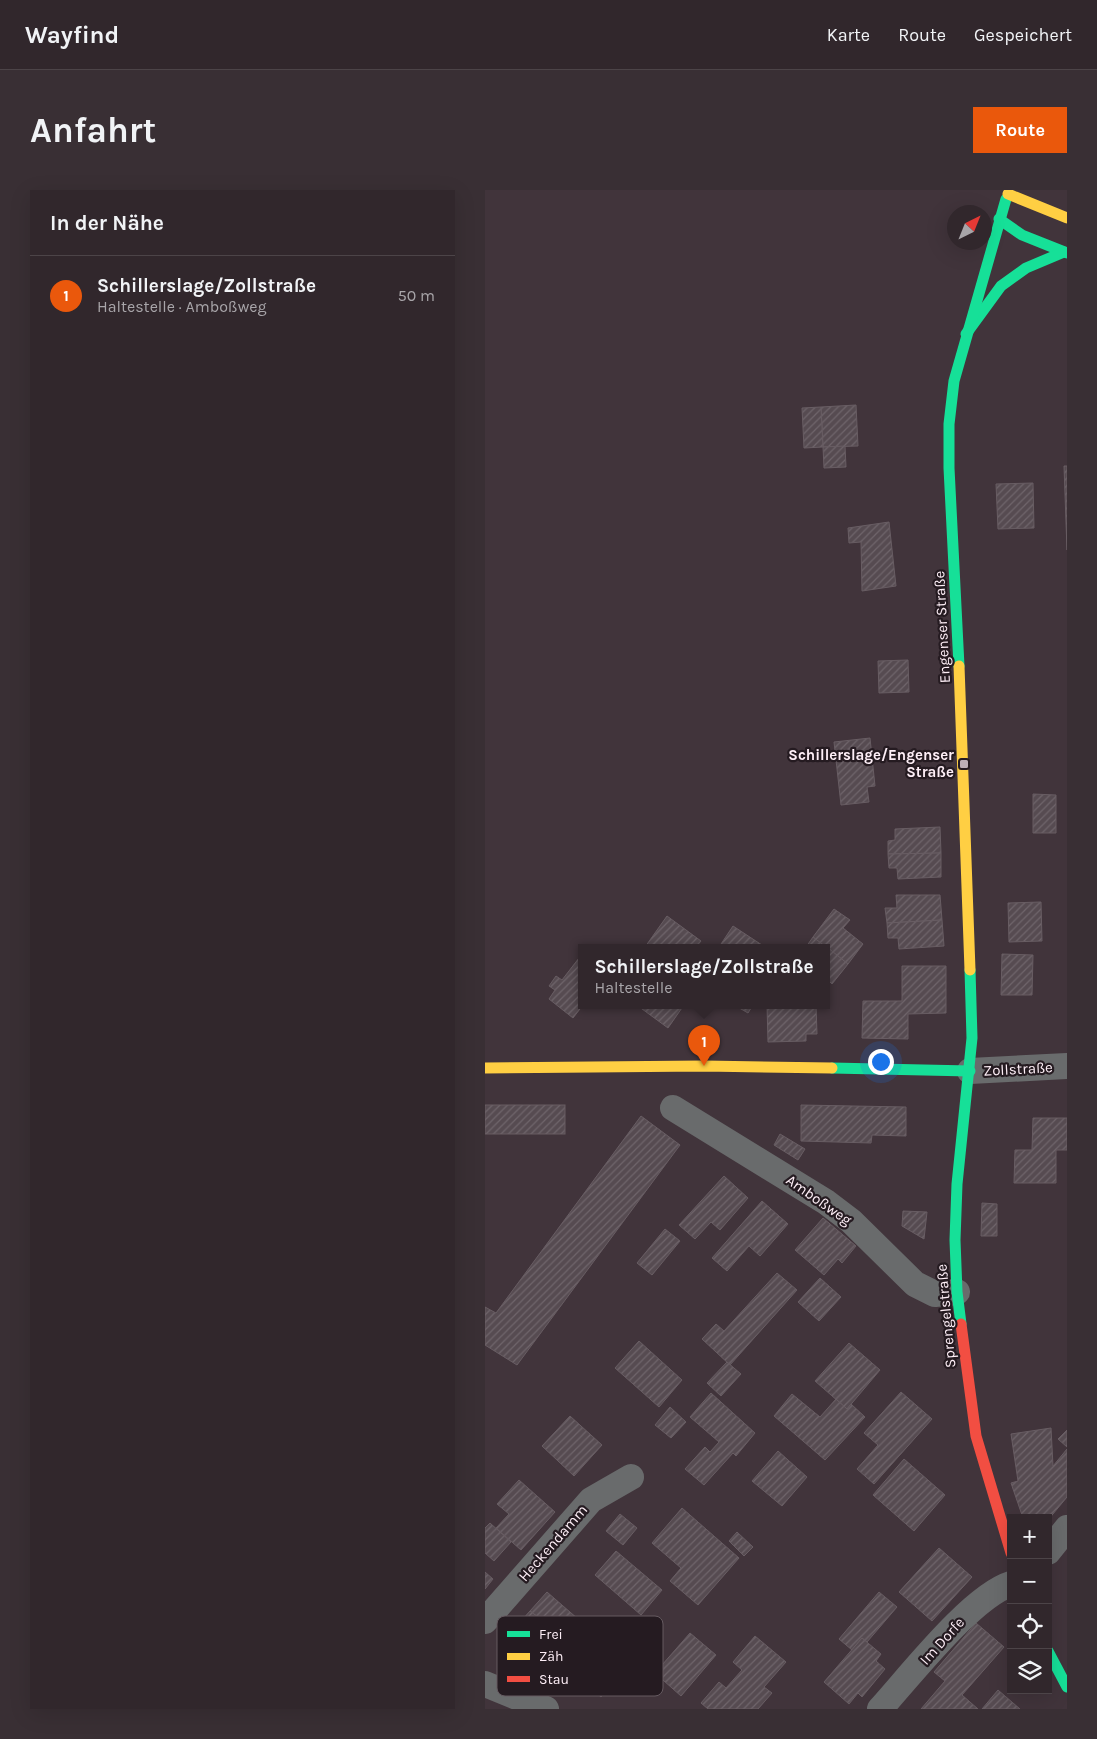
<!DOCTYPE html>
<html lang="de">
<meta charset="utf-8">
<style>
body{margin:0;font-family:Karla,sans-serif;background:#392f34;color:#f1f3f6}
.controls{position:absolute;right:15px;bottom:15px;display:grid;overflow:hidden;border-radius:0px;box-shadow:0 5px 20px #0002}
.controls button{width:45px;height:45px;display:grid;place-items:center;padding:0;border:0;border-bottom:1px solid #4c4448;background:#31272c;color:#f1f3f6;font:25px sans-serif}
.compass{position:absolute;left:462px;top:15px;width:45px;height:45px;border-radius:50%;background:#31272c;box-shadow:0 5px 20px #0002;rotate:43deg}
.you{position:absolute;left:395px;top:871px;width:18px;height:18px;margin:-12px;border:4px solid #fff;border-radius:50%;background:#1a73e8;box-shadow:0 0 0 8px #1a73e833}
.badge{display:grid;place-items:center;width:32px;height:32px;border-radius:50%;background:#ea580c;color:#fff;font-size:16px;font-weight:700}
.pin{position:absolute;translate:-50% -41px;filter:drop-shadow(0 1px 2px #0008)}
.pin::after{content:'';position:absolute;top:26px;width:18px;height:15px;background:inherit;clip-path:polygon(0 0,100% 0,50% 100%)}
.popup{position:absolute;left:93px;top:754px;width:252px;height:65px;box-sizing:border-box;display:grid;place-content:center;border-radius:0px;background:#31272c;filter:drop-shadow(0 1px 4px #0005);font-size:16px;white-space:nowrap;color:#a8a5a9}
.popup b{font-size:19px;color:#f1f3f6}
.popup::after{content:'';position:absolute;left:50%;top:100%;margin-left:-10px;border:10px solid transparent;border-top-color:#31272c}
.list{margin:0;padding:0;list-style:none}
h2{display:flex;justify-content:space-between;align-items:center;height:65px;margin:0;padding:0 20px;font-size:21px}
h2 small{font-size:16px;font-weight:400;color:#a8a5a9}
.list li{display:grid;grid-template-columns:32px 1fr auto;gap:15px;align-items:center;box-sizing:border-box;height:80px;padding:0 20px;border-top:1px solid #4c4448}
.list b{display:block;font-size:19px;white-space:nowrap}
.list p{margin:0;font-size:16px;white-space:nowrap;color:#a8a5a9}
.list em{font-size:16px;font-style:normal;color:#a8a5a9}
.icon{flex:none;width:28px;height:28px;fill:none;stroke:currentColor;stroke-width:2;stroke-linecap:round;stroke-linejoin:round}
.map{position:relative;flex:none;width:582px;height:1519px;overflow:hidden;border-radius:0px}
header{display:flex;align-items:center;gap:30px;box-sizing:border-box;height:70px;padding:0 25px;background:#31272c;border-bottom:1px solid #4c4448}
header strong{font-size:24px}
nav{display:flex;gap:28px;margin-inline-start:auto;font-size:18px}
.intro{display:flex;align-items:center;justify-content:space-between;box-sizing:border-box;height:120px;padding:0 30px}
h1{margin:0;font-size:35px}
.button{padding:12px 22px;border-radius:0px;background:#ea580c;color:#fff;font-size:18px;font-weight:700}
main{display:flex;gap:30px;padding:0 30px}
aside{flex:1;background:#31272c;border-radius:0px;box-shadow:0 5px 20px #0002}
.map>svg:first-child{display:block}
</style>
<header>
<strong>Wayfind</strong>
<nav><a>Karte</a><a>Route</a><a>Gespeichert</a></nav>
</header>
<div class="intro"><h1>Anfahrt</h1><a class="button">Route</a></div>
<main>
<aside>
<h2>In der Nähe<small></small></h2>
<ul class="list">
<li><span class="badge">1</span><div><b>Schillerslage/Zollstraße</b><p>Haltestelle · Amboßweg</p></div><em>50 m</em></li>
</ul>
</aside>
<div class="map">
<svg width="582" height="1519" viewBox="0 0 582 1519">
<defs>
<pattern id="building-hatch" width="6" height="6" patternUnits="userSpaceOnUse" patternTransform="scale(1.25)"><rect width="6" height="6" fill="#564b51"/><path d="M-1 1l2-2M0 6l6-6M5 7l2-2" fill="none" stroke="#6f656b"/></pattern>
</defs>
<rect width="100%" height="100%" fill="#41343b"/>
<g fill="url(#building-hatch)" stroke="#685d63">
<path d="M371,215L373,256L338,257L336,217Z"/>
<path d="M336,217L338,257L319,258L317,218Z"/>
<path d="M360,256L361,277L339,278L338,257Z"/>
<path d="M579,276H582V360Z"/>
<path d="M548,293L549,338L513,339L511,294Z"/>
<path d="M404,332L411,396L377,401L376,352L364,353L363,338Z"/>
<path d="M423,470L424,502L394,503L393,471Z"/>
<path d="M385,548L390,596L382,597L384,612L356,615L349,552Z"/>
<path d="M548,604L571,605V643H548Z"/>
<path d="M455,637L456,663L403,664V651L410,650V639Z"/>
<path d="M456,663V687L413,689L412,678H404L403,664Z"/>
<path d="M411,705H455L457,730L402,733L400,718H412Z"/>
<path d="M556,712L557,751L524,752L523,713Z"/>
<path d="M349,719L365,730L358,738L378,754L363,774L328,747Z"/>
<path d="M182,726L216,751L211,757H160Z"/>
<path d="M457,730L459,756L414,759L413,748H403L402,733Z"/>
<path d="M248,736L280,757H234Z"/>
<path d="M328,747L341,757H321Z"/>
<path d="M342,757L363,774L347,794L342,789Z"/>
<path d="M517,764L548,765L547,805H516Z"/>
<path d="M94,768L96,771L98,815L88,828L64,809L70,800L64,796L71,786L77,790Z"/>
<path d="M417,776H461V823L423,824V849L377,848L378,811H417Z"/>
<path d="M155,815H199L183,838L153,816Z"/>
<path d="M249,815H268L263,823Z"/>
<path d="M282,815H331L332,844H321V851L283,852Z"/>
<rect x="0" y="915" width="80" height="29"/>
<path d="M316,915L421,917V946L387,945L386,953L316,951Z"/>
<path d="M156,926L195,955L32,1175L0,1155V1117L11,1123Z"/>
<path d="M548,928H582V960H571V993H529L530,960H547Z"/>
<path d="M295,944L320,959L313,970L289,955Z"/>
<path d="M239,986L263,1008L235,1040L226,1032L210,1049L194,1035Z"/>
<path d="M277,1011L303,1034L275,1066L264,1056L242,1081L227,1068Z"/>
<path d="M497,1013L512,1014V1046H496Z"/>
<path d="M418,1021L442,1022L439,1049L417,1036Z"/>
<path d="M338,1028L371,1056L357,1073L353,1069L339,1085L310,1060Z"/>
<path d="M180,1039L195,1051L167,1085L152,1073Z"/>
<path d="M292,1083L312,1100L245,1175L217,1149L231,1134L239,1141Z"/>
<path d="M335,1088L356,1107L334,1131L313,1112Z"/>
<path d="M154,1151L197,1190L174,1217L130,1178Z"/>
<path d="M364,1153L395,1180L362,1219L330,1191Z"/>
<path d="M242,1172L256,1184L236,1206L222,1193Z"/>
<path d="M416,1202L447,1229L389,1294L372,1279L393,1255L379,1243Z"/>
<path d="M226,1203L270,1243L251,1266L248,1263L219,1295L200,1279L220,1257L225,1262L234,1252L205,1227Z"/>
<path d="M307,1204L335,1227L351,1209L362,1219L366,1214L380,1227L340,1270L289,1226Z"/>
<path d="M185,1217L201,1232L186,1248L170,1235Z"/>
<path d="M85,1226L117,1255L89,1286L57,1256Z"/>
<path d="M566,1238L568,1276L582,1259V1307L563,1330V1328H538L526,1293L533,1291L526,1244Z"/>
<path d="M582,1240V1257L573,1249Z"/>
<path d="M293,1261L322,1287L297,1316L267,1291Z"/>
<path d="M419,1269L460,1305L429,1341L388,1305Z"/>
<path d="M34,1290L70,1322L36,1360L11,1338L24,1324L12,1314Z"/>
<path d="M197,1318L254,1368L213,1415L185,1391L196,1378L167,1353Z"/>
<path d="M135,1324L152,1338L138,1355L121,1341Z"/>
<path d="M5,1333L26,1352L9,1371L0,1363V1338Z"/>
<path d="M252,1342L268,1357L259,1366L244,1351Z"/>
<path d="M454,1358L487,1387L447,1431L414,1402Z"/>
<path d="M131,1361L177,1400L156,1425L110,1385Z"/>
<path d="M0,1382L8,1389L0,1399Z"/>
<path d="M62,1402L93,1429L56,1470L33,1449L53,1427L45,1421Z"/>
<path d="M394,1402L412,1417L382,1452L377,1448L367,1460L354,1449Z"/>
<path d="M45,1421L53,1427L44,1436L37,1430Z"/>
<path d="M491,1433L519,1457L477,1505L493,1519H436L460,1491L449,1482Z"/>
<path d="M116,1436L154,1471L133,1495L130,1492L116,1507L107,1499L119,1486L93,1461Z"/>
<path d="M205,1443L231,1465L196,1506L170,1483Z"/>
<path d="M270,1446L301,1472L279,1497L287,1503L273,1519H223L216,1513L234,1492L241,1498L257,1480L248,1472Z"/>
<path d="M377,1448L396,1464L391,1471L400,1479L377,1507L373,1503L364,1514L339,1492Z"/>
<path d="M513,1500L535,1519H497Z"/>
</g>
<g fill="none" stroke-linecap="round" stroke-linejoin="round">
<g stroke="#696b6c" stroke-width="26">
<path d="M485,881L582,876"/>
<path d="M188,918L341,1012L366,1031L430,1094L450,1104L472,1102"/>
<path d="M563,1362L582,1338"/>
<path d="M0,1431L106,1310L146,1287"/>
<path d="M0,1494L61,1519"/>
<path d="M395,1519C425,1486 487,1406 526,1394"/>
</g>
<g stroke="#16e098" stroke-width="11">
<path d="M514,29L537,45L582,63"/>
<path d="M481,144L516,96L541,78L579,62"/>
<path d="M474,476L464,278V234L469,191L521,9"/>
<path d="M347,878L485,881"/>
<path d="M476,1134L472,1102L470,1050L472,994L487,848L485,780"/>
<path d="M563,1461L582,1497"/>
</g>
<g stroke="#ffcf43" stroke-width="11">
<path d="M523,4L582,28"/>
<path d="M474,476L485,780"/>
<path d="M0,878L219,876L347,878"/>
</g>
<path stroke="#f24e42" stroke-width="11" d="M476,1134L491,1246L526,1363"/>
</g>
<rect fill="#bcaeb5" stroke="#251b21" stroke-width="2" x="474" y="569" width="10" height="10" rx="2.5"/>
<g text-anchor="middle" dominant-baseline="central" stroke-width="4.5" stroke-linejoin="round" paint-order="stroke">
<g font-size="15" fill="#feeff7" stroke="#251b21">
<text transform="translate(457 437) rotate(-93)">Engenser Straße</text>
<text transform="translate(533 879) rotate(-3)">Zollstraße</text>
<text transform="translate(334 1010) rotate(35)">Amboßweg</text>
<text transform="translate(461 1126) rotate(-95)">Sprengelstraße</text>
<text transform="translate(68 1353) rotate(-49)">Heckendamm</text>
<text transform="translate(457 1451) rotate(-48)">Im Dorfe</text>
</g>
<g font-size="15" font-weight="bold" fill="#feeff7" stroke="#251b21" text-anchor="end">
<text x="469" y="565">Schillerslage/Engenser<tspan x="469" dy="17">Straße</tspan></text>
</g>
</g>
<rect x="12" y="1426" width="166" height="80" rx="8" fill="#251b21" stroke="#665b61" stroke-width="1"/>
<rect x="22" y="1441" width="23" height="6" fill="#16e098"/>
<rect x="22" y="1463" width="23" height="7" fill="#ffcf43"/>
<rect x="22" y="1486" width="23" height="6" fill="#f24e42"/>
<g font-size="14" fill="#feeff7">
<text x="54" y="1449">Frei</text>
<text x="54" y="1471">Zäh</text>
<text x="54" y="1494">Stau</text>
</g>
</svg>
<div class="controls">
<button>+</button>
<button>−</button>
<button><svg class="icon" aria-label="locate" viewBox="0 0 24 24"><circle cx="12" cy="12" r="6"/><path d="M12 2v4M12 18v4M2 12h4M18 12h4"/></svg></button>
<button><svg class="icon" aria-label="layers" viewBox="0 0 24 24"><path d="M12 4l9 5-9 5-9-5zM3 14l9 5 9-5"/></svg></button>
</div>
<svg class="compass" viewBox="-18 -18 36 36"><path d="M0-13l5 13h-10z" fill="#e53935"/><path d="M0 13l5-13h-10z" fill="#a8a5a9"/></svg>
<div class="you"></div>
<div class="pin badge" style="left:219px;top:876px">1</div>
<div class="popup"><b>Schillerslage/Zollstraße</b>Haltestelle</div>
</div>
</main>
